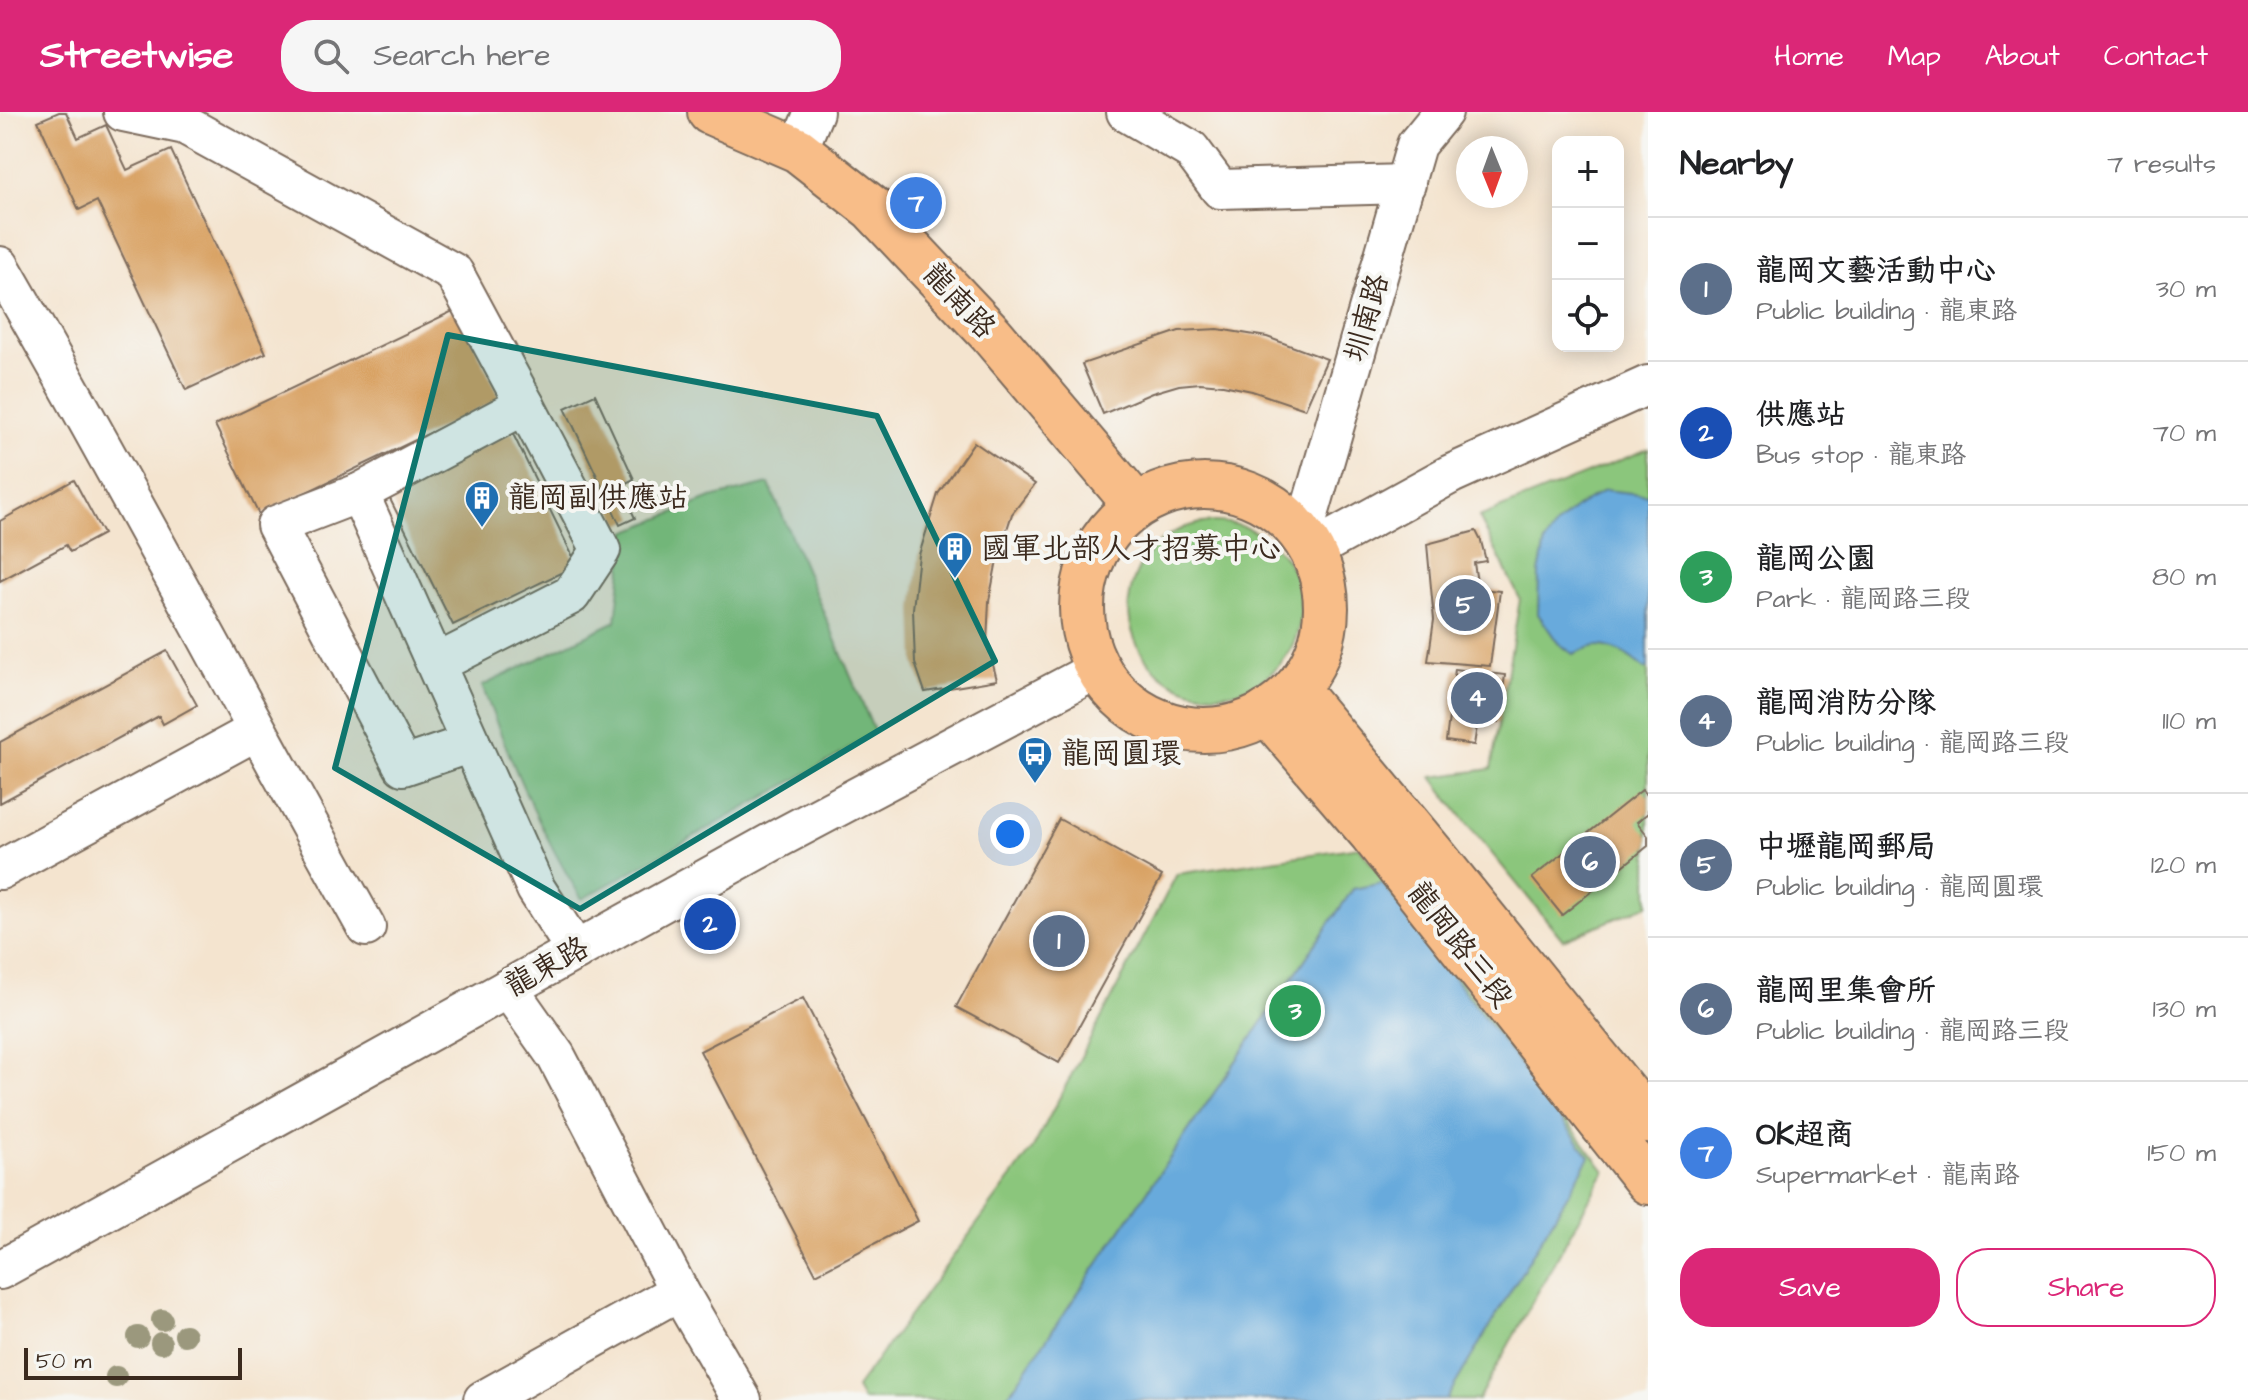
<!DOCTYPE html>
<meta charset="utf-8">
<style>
body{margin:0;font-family:"Architects Daughter","LXGW WenKai TC",sans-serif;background:#f6f6f6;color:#202124}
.controls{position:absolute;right:24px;top:24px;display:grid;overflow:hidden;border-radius:16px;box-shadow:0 4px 20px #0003}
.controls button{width:72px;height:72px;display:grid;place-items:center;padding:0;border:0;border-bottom:2px solid #e0e0e0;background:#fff;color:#202124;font:40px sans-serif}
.compass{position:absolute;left:1456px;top:24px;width:72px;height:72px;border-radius:50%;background:#fff;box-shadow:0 4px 20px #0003;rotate:179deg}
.scale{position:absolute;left:24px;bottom:20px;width:218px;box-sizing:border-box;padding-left:8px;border:4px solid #3b2a1e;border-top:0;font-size:22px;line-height:28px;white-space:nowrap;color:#3b2a1e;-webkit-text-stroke:6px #f6f6f2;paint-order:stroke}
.you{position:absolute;left:1010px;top:722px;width:28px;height:28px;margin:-20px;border:6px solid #fff;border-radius:50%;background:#1a73e8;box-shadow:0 0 0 12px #1a73e833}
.badge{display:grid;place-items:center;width:52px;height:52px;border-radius:50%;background:#db2777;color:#fff;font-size:26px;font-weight:700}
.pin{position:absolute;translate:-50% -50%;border:4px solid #fff;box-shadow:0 2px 8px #0006}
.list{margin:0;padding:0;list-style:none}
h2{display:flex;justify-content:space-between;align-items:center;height:104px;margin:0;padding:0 32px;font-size:34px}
h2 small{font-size:26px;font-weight:400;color:#757577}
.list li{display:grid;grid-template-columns:52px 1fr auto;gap:24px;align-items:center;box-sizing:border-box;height:144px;padding:0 32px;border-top:2px solid #e0e0e0}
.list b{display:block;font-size:30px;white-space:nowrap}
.list p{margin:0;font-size:26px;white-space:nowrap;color:#757577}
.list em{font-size:26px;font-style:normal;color:#757577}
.actions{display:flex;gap:16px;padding:24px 32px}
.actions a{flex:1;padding:18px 0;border:2px solid #db2777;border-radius:32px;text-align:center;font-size:28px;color:#db2777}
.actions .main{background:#db2777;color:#fff}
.icon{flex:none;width:44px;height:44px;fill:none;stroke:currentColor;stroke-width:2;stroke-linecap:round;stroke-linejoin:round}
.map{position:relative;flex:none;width:1648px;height:1288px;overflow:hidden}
header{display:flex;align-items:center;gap:48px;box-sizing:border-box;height:112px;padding:0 40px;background:#db2777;color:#fff}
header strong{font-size:38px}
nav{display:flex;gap:44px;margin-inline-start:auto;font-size:28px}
.search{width:560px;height:72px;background:#f6f6f6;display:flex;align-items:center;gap:20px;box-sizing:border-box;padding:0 28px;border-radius:32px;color:#757577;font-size:30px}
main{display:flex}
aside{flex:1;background:#fff}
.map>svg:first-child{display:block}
</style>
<header>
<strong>Streetwise</strong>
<div class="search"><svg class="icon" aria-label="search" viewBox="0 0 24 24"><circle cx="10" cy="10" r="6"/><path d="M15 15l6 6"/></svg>Search here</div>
<nav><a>Home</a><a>Map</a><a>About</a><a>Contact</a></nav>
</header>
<main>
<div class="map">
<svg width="1648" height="1288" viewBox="0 0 1648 1288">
<rect width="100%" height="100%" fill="#f6f6f2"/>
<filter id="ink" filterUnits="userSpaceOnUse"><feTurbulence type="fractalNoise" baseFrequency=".0125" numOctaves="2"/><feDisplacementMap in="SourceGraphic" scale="16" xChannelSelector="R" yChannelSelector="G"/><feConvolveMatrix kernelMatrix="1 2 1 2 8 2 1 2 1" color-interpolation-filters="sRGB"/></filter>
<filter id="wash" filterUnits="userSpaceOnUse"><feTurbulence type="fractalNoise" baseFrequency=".006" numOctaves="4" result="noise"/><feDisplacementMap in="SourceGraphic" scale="32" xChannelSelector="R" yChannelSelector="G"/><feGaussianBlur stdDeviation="1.8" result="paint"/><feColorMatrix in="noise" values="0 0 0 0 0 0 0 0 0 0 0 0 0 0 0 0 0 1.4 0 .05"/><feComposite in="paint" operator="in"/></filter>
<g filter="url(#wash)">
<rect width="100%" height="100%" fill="#f4e4cf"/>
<g fill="#8bc67c" stroke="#63784d" stroke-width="2">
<path d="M1648,337V793L1563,828L1465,709L1432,665L1491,657L1520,487L1479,405Z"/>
<path d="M769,372L874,619L843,641L582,787C540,721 510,647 482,574L616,509L626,420L711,386Z"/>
<circle cx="1215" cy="496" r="86"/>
<path d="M1359,735L1605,1059L1478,1288H862L856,1276L1033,1036L1177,762Z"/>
</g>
<g fill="#68aadc" stroke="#526a7d" stroke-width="2">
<path d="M1605,378L1648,383V556L1645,557C1632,546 1616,534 1598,534C1590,534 1580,539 1573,542L1558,531L1538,502L1539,461L1545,430L1558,411L1578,394Z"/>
<path d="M1382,771L1590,1045L1446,1288H1005L1353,777Z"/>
</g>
<g id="blocks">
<g fill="#d9a365">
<path d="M59,0H66L78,26L106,13L127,58L171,38L266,241L186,278L97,89L79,98L38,9Z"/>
<path d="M457,197L501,287L259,403L215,313Z"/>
<path d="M1218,217L1267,225L1327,247L1305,297L1252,279L1223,273L1200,271L1179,273L1152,281L1103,302L1082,252L1179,219Z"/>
<path d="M595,282L634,367L620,374L635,406L620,413L565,296Z"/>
<path d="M512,320L577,453L453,513L387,381Z"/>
<path d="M974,330L1035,372L1012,402L997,448L989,489L987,530L997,568L925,580L915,551L913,497L919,443L938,382Z"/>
<path d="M74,368L103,422L70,440L66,433L0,469V409Z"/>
<path d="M1476,419L1481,429L1486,449L1474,451L1478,477L1500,479L1490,554L1428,549L1434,508L1427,432Z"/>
<path d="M167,539L197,593L163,612L159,604L0,691V630Z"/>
<path d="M1455,557L1505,563L1499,610L1478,608L1474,633L1446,629Z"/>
<path d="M1642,678L1648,685V701L1637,710L1648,724V734L1562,803L1532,766Z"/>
<path d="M1059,707L1162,764L1059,951L956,895Z"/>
<path d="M803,886L918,1109L816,1162L700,939Z"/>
</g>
</g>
</g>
<g filter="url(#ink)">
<use href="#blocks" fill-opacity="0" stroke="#7c6b5c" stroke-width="2"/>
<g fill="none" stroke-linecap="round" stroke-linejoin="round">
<g stroke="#7c6b5c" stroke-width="42">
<g id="minor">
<path d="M123,0L185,13L454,161L525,293L359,381L536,777L576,839"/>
<path d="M1126,0L1191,38L1220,77L1406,72"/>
<path d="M798,38L814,0"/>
<path d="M0,154C126,372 243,595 366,815"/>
<path d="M359,381L276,413L403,654L471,631"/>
<path d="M1304,420L1416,33L1443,0"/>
<path d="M1311,439L1451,362L1648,273"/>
<path d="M436,552L571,483L601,438L525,293"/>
<path d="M0,758L256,619"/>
<path d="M508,876L556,944L679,1179L742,1288"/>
<path d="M0,1158L770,731L1096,558"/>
<path d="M483,1288L679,1179"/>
</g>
</g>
<g stroke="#7c6b5c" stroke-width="48">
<g id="major">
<path d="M710,0L798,38L872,96L991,222L1135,392"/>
<circle cx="1204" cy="496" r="122"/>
<path d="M1296,578L1435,745L1648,1009"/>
<path d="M1267,600L1372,722L1648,1070"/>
</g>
</g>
<use href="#minor" stroke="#fff" stroke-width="38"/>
<use href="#major" stroke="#f8bd88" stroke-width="44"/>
</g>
<g fill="#9b987d">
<circle cx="162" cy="1208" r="11"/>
<circle cx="185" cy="1223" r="11"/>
<circle cx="138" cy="1225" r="11"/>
<circle cx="161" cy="1231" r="11"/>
<circle cx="116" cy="1265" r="11"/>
</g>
</g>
<path fill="#0f766e" fill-opacity="0.2" stroke="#0f766e" stroke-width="6" stroke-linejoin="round" d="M448,223L877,304L995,549L580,797L335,656Z"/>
<defs>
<g id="building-pin" transform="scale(1.8)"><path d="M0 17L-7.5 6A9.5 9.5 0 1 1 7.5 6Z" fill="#1f6fb2" stroke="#f6f6f2"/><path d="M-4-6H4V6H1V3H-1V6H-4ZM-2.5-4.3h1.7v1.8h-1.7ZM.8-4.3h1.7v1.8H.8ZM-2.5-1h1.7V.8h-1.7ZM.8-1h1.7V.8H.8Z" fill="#fff"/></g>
<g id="bus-pin" transform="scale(1.8)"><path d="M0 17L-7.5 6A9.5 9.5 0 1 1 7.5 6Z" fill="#1f6fb2" stroke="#f6f6f2"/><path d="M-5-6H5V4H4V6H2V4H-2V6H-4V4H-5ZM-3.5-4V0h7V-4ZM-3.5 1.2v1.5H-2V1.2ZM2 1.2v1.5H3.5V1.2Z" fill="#fff"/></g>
</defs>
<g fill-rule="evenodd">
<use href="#building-pin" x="482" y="386"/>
<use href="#building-pin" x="955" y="437"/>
<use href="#bus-pin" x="1035" y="642"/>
</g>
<g text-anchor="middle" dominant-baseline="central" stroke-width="8" stroke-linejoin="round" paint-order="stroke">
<g font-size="30" fill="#3b2a1e" stroke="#f6f6f2">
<text transform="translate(959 189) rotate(47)">龍南路</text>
<text transform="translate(1367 206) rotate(-74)">圳南路</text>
<text transform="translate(1460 833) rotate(52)">龍岡路三段</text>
<text transform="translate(547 855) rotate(-29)">龍東路</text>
</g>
<g font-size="30" fill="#3b2a1e" stroke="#f6f6f2" text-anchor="start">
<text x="508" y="386">龍岡副供應站</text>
<text x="981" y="437">國軍北部人才招募中心</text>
<text x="1061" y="642">龍岡圓環</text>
</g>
</g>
</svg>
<div class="controls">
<button>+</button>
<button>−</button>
<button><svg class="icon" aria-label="locate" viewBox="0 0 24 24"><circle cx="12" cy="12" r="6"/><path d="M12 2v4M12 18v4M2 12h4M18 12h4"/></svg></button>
</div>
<svg class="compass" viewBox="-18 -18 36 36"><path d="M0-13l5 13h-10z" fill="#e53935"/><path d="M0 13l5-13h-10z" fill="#757577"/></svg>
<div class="scale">50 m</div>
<div class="you"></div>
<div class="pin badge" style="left:1059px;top:829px;background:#5c6f8a">1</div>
<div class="pin badge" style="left:710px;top:812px;background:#1a4fb4">2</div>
<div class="pin badge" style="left:1295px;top:899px;background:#2e9e5b">3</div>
<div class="pin badge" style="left:1477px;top:586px;background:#5c6f8a">4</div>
<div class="pin badge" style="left:1465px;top:493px;background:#5c6f8a">5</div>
<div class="pin badge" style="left:1590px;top:750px;background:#5c6f8a">6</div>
<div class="pin badge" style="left:916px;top:91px;background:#3f7fe0">7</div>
</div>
<aside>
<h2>Nearby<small>7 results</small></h2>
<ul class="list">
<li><span class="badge" style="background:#5c6f8a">1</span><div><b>龍岡文藝活動中心</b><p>Public building · 龍東路</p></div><em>30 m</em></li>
<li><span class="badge" style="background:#1a4fb4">2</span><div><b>供應站</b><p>Bus stop · 龍東路</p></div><em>70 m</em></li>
<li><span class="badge" style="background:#2e9e5b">3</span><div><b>龍岡公園</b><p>Park · 龍岡路三段</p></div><em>80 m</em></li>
<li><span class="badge" style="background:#5c6f8a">4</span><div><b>龍岡消防分隊</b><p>Public building · 龍岡路三段</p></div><em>110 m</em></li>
<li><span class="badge" style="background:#5c6f8a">5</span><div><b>中壢龍岡郵局</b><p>Public building · 龍岡圓環</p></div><em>120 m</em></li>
<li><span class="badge" style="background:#5c6f8a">6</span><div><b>龍岡里集會所</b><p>Public building · 龍岡路三段</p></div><em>130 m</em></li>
<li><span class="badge" style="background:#3f7fe0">7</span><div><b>OK超商</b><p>Supermarket · 龍南路</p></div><em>150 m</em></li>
</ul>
<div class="actions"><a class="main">Save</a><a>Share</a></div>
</aside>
</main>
